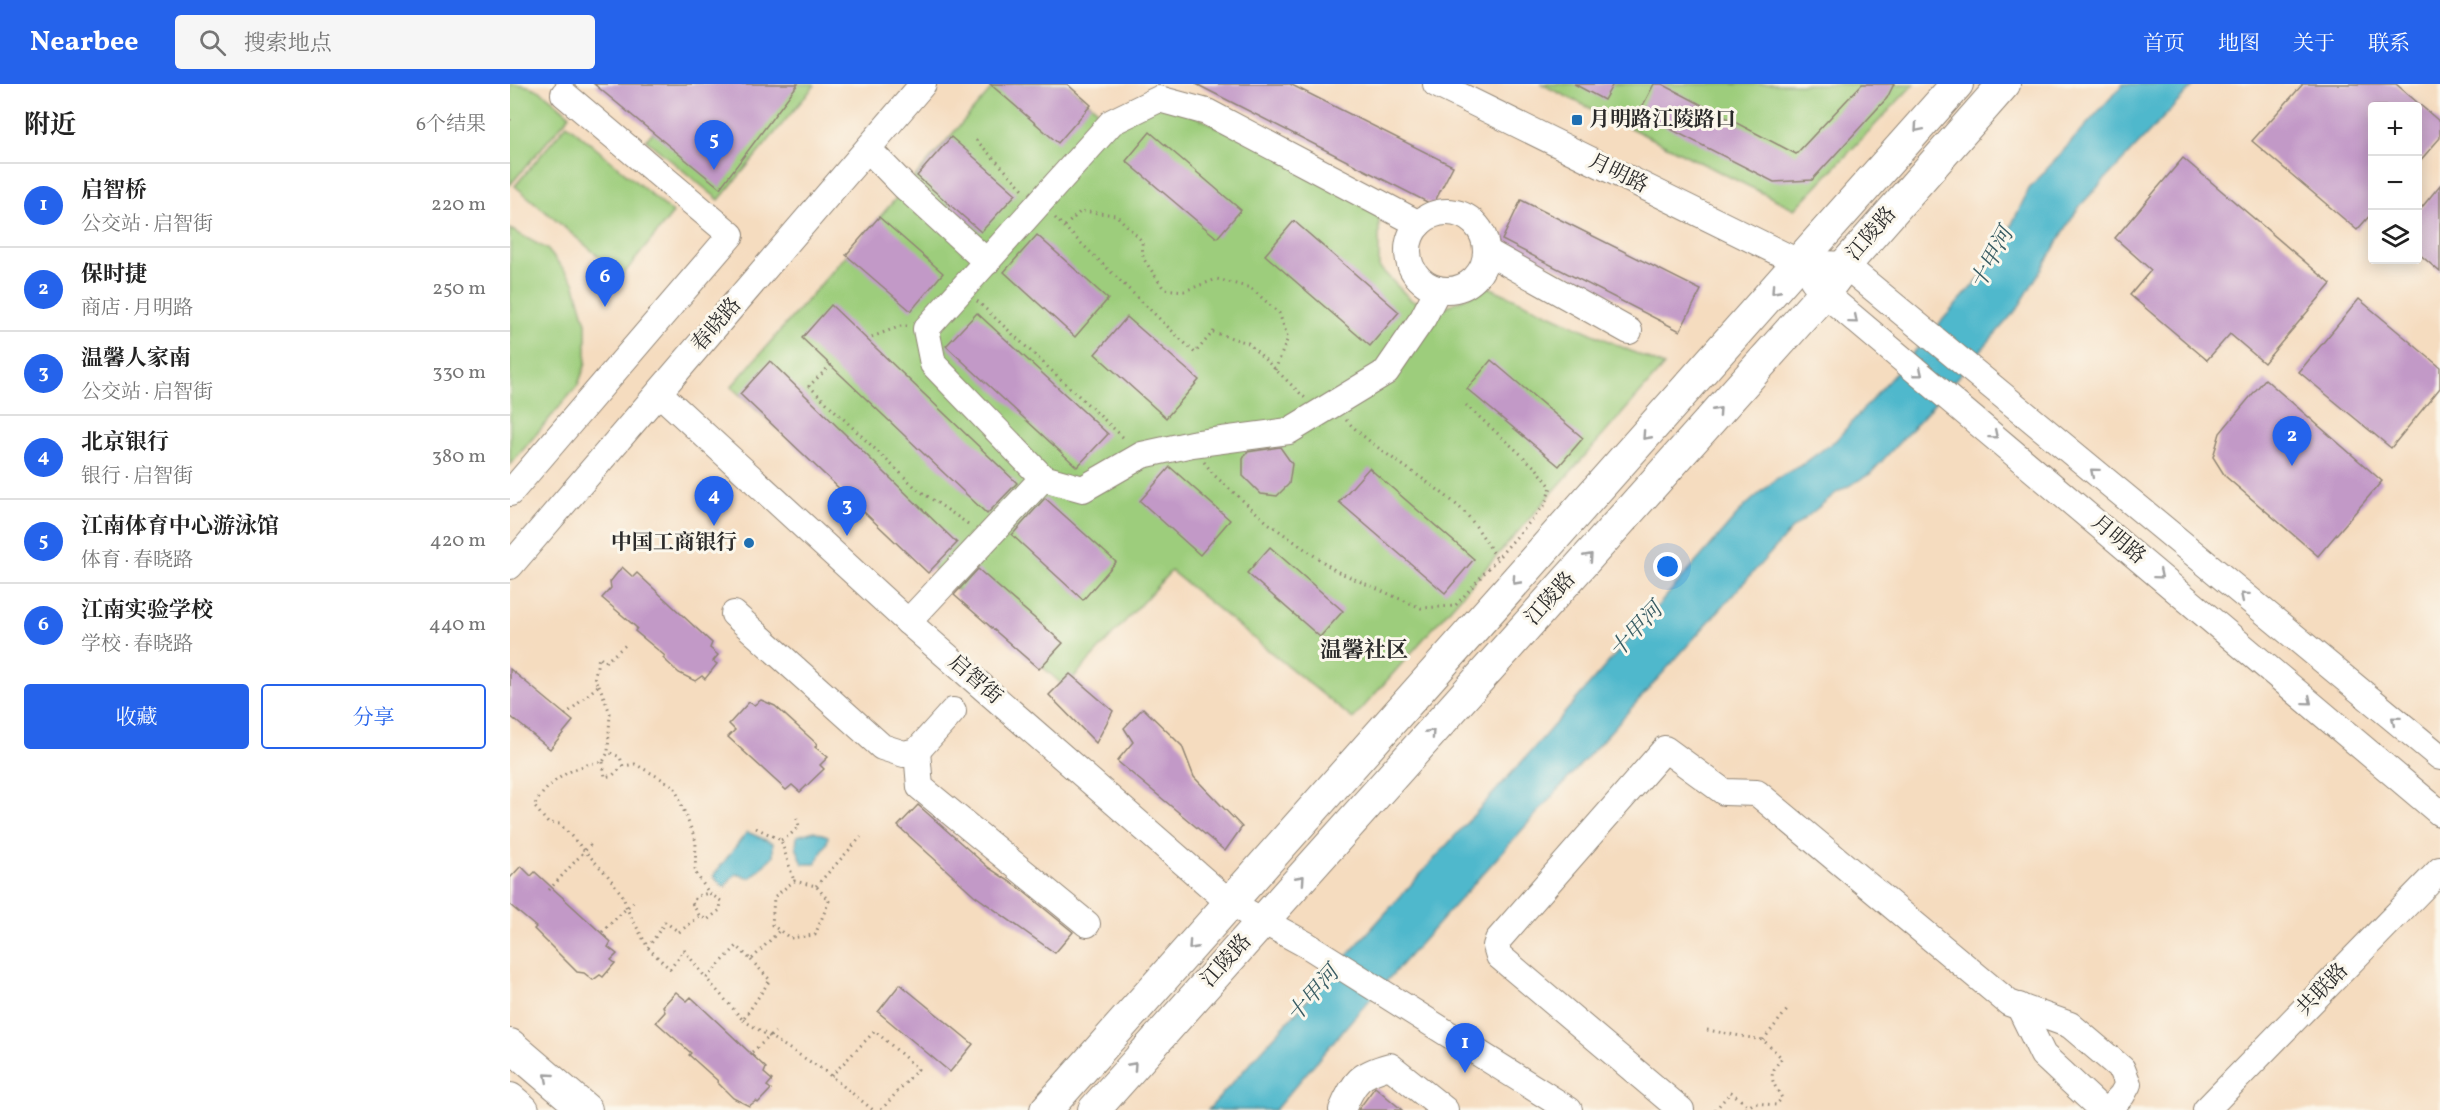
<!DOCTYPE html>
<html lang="zh">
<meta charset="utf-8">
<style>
body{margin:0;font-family:Vollkorn,"Noto Serif SC",serif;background:#f6f6f6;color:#222}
.controls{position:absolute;right:18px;top:18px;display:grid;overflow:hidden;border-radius:6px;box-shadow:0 3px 15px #0003}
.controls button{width:54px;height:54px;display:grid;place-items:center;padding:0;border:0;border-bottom:2px solid #e0e0e0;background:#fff;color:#222;font:30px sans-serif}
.you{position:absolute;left:1158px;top:483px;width:21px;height:21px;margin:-15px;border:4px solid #fff;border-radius:50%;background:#1a73e8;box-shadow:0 0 0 9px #1a73e833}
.badge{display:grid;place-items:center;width:39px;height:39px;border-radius:50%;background:#2563eb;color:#fff;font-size:20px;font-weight:700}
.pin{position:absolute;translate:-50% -50px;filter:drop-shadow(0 2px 3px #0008)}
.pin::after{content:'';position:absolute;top:32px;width:21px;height:18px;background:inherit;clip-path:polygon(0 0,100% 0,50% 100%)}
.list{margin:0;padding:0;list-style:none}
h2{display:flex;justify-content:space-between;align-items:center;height:78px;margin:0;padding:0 24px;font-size:26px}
h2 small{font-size:20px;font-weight:400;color:#767676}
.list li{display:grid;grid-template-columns:39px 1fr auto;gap:18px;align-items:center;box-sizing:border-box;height:84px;padding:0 24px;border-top:2px solid #e0e0e0}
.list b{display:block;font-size:22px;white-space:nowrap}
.list p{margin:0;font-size:20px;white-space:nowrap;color:#767676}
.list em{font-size:20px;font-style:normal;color:#767676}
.actions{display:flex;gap:12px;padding:18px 24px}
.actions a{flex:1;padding:14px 0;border:2px solid #2563eb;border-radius:6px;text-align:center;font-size:21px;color:#2563eb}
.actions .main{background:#2563eb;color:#fff}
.icon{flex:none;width:33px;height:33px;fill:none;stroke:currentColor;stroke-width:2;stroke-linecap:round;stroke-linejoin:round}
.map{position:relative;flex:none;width:1930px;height:1026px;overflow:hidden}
header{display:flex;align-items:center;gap:36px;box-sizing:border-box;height:84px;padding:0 30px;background:#2563eb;color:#fff}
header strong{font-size:28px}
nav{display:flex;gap:33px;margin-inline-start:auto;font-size:21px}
.search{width:420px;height:54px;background:#f6f6f6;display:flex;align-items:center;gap:15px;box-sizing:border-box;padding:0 21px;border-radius:6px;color:#767676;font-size:22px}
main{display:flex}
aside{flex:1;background:#fff}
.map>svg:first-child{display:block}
</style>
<header>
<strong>Nearbee</strong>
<div class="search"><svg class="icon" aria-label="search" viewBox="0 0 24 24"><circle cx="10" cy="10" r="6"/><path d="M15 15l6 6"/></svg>搜索地点</div>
<nav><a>首页</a><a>地图</a><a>关于</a><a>联系</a></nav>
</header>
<main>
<aside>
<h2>附近<small>6个结果</small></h2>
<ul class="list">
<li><span class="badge">1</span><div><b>启智桥</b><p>公交站 · 启智街</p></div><em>220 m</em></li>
<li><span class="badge">2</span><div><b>保时捷</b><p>商店 · 月明路</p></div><em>250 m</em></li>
<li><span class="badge">3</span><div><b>温馨人家南</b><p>公交站 · 启智街</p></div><em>330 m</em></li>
<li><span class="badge">4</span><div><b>北京银行</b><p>银行 · 启智街</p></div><em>380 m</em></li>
<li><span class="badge">5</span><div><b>江南体育中心游泳馆</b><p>体育 · 春晓路</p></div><em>420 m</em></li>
<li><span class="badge">6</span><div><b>江南实验学校</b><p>学校 · 春晓路</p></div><em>440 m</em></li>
</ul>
<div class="actions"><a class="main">收藏</a><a>分享</a></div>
</aside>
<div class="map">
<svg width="1930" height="1026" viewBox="0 0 1930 1026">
<rect width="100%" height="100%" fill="#fbf7ec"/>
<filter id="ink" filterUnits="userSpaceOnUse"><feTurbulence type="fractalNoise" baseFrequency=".0167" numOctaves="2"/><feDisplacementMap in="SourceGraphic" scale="12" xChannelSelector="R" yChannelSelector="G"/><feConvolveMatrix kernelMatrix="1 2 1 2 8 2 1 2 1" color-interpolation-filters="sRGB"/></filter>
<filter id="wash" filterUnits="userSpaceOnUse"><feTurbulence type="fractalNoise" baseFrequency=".008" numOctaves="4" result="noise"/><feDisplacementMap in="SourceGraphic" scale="24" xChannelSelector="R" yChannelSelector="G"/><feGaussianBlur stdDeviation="1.35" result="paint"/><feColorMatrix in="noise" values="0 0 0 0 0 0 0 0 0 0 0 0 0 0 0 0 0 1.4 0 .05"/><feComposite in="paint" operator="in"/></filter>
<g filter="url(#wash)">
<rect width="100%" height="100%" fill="#f5dcbf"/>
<g fill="#9dcd7b" stroke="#647c53" stroke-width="1.5">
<path d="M0,0C30,0 38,13 60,31L0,101Z"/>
<path d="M183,0H303L305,1L209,116L136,56Z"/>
<path d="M486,0H557L602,38L649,15L869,119V183L901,216L933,224L979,203L1154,282L843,635L661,487L555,603L221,303Z"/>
<path d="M1031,0H1404L1285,125Z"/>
<path d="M57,40L163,129L112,192L5,102Z"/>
<path d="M0,145L37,165L64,198L76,239V279L68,301L0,381Z"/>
</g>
<g fill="#4fb8cc" stroke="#3d727c" stroke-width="1.5">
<path d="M1613,0H1685L1568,124L1508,224L1408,338L1360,390L1326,409L1282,445L846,931L765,1026H698L1017,672L1234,423L1266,395L1293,380L1326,356L1483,179L1519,105Z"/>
<path d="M304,747L318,752L317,759L305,780H293L286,763L287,752Z"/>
<path d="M237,748L263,759V772L241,794L226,790L214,803L203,792Z"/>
</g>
<g id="blocks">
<g fill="#c299c7">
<path d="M84,0H288L210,104Z"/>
<path d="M480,0H557L581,21L548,59Z"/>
<path d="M686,0H780L943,82L923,121Z"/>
<path d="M1064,0H1103L1094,16Z"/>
<path d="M1144,0H1152L1286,70L1352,0H1384L1377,14L1302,96L1264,98L1129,29Z"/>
<path d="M1793,0H1886L1930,38V54L1908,79V22H1863V128L1847,146L1742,57Z"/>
<path d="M640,48L731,126L707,154L616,77Z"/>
<path d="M441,53L506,110L471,148L407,92Z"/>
<path d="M1673,74L1821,200L1754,279L1720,250L1697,276L1620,211L1641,186L1605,154Z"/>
<path d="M1930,101V188L1908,169V128Z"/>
<path d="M1011,116L1191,206L1170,247L992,156Z"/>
<path d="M369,133L433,189L401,227L336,171Z"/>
<path d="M784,137L889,228L860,262L755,171Z"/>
<path d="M527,151L598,215L565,253L494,188Z"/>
<path d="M1849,215L1930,283V304L1881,364L1789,288Z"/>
<path d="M321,221L507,399L477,430L292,254Z"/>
<path d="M467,229L598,350L567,383L436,262Z"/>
<path d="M617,233L689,296L656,334L585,270Z"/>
<path d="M981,276L1073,354L1049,382L957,305Z"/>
<path d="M260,277L447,459L418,489L230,310Z"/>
<path d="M1755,295L1872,397L1808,472L1715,392L1703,373L1710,349Z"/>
<path d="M770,363L782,380L779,400L767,412L751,410L733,392V375L737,368Z"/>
<path d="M660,383L720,436L690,471L630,417Z"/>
<path d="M859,384L964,475L935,509L829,418Z"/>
<path d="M535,414L606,478L573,516L502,451Z"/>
<path d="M760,463L833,527L810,553L737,489Z"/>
<path d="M112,483L123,493L127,489L202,559L200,564L208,571L203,577L207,580L195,595L192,592L185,597L169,589L153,574L155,572L125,547L127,544L92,514L101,504L100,498Z"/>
<path d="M468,485L553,559L529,585L444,511Z"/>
<path d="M0,585L63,637L40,665L0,632Z"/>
<path d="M560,590L603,627L586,659L539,611Z"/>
<path d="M251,616L265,622L307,660L305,663L318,673L310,681L314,685L290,708L282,701L276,706L218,653L225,646L219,640L239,618L244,621Z"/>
<path d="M633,624L672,662L684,693L732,743L715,767L607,677L623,658L614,644Z"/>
<path d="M408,721L479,784L508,803L563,848L545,869L464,811L388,742Z"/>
<path d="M11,782L21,792L25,788L101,858L98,863L107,870L101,876L105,879L93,893L90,891L83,896L74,889L67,888L24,845L26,843L0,821V794Z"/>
<path d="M390,900L463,960L440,988L368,928Z"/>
<path d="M166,908L177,917L181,913L256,984L254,989L262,996L257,1002L261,1005L248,1019L246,1017L239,1022L223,1014L207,998L208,997L179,971L181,969L146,938L155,928L153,922Z"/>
<path d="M865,1003L892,1026H848Z"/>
</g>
</g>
</g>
<g filter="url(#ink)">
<use href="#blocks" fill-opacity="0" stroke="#908475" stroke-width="1.5"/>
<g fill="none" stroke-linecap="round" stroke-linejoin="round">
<g stroke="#908475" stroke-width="28">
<g id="minor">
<path d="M926,0L1290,179L1335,181L1930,673"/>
<path d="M358,65L395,103L477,178"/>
<circle cx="937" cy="167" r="39"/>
<path d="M909,140L697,28L649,15L602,38L416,245L423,280L533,394L573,405L632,371L682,360L779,347L876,288L913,234L928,205"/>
<path d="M976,167L1119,247"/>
<path d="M1303,196L1314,209L1930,729"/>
<path d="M149,309L398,538L720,819L797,861L1059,1026"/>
<path d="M0,409L221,151L54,10"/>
<path d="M0,482L413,0"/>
<path d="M224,530L372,663L394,670L407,667L443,627"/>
<path d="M398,538L533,394"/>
<path d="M407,667L410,703L577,840"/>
<path d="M1509,922L1533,971L1592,1026"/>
<path d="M832,1026C844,997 850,990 880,982L935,1026"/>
<path d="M1171,1026L989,872L986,862L988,856L1155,665L1214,708L1247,709L1499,919L1560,941L1612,985L1618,1000L1612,1011L1598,1026"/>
<path d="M1696,1026L1930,786"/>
</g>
</g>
<g stroke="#908475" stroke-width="34">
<g id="major">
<path d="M0,961L76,1026"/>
<path d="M0,1015L13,1026"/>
<path d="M536,1026L1447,0"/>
<path d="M584,1026L1314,209L1335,181L1494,0"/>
</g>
</g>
<g stroke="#908475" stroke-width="3" stroke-dasharray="1.5 4.5" stroke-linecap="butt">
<path d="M0,35V39"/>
<path d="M466,56L513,105"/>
<path d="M545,134L685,269L703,248L738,259L795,314"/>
<path d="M555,142L571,127L606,131L632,157L633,174L654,205L674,207L707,195L741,204L769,229L778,254L765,286"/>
<path d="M467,217L616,356"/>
<path d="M356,255L391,242H397"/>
<path d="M321,281L299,302L407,405L461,442"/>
<path d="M836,336C869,370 913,391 949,423C964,436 976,458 987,475"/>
<path d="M694,378L704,391L758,439L826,487L911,524L945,522L1034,422L1041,403L1027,385L956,321"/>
<path d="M89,601L100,629L98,668L110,673L113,682"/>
<path d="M55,631L89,601L84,596L89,573L95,578L117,560"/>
<path d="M93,678L95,693L103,691L113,682L125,680L164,702L186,757L185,788L199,809L211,817L210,826L197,836L190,832L169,848L155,838L138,864L117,825L113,812L98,792L50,740L38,739L24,722C38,697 63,681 93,678L98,668"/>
<path d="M246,744L271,756L284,797"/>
<path d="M271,756L279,752L289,742L286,731"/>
<path d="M284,797L306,802L319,817L305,851L280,854L262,841L264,813Z"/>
<path d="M306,802L351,753"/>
<path d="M39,806L81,760"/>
<path d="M189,831L182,819L187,812L199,809"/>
<path d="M92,848L125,816"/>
<path d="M138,864L160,885L174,866L196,894"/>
<path d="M241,876L260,896L233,936L196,894L227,862L241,876L270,846"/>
<path d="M233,936L312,985L363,1026"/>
<path d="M1197,946L1253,956L1272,974C1257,992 1261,995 1272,1014L1266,1021L1244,1019L1234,1026"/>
<path d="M1253,956L1278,925"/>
<path d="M242,968L265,948"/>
<path d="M321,992L365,947L408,985L371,1026"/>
<path d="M1205,1026L1221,1008L1238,1022"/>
</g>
<use href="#minor" stroke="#fff" stroke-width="26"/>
<use href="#major" stroke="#fff" stroke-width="32"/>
</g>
<defs><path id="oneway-chevron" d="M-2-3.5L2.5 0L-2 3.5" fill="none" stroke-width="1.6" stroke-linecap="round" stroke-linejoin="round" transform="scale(1.5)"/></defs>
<g stroke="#a0a0a0">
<use href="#oneway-chevron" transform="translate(1408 44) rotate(131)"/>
<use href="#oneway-chevron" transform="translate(1265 206) rotate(132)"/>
<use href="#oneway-chevron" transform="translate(1344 236) rotate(40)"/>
<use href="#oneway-chevron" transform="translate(1409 289) rotate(39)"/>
<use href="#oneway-chevron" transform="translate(1208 327) rotate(-48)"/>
<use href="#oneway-chevron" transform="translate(1484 351) rotate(40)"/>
<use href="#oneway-chevron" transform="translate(1136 352) rotate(132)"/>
<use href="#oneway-chevron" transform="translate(1584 388) rotate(-140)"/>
<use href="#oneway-chevron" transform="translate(1079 473) rotate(-48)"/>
<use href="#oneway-chevron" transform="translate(1649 491) rotate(40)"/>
<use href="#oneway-chevron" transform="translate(1006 497) rotate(132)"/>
<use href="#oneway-chevron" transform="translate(1734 512) rotate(-140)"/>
<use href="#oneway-chevron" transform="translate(1798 617) rotate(40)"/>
<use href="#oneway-chevron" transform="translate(1885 636) rotate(-140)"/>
<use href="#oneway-chevron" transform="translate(921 649) rotate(-48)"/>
<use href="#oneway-chevron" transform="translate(791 795) rotate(-48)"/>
<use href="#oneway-chevron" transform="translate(682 862) rotate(132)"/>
<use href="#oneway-chevron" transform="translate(623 982) rotate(-48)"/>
<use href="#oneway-chevron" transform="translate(38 993) rotate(-139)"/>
</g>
</g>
<g fill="#1f6fb2" stroke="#fbf7ec" stroke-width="2">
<rect x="1061" y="30" width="12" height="12" rx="3"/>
<circle cx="239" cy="459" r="6"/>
</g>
<g text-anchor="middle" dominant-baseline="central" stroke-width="6" stroke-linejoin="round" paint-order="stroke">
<g font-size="21" font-weight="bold" fill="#2b2b2b" stroke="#fbf7ec" text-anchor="start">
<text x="1079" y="36">月明路江陵路口</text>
<text x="227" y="459" text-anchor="end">中国工商银行</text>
</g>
<g font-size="21" fill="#2b2b2b" stroke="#fbf7ec">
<text transform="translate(1108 90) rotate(26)">月明路</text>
<text transform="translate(1362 150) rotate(-49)">江陵路</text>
<text transform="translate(207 241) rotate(-49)">春晓路</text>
<text transform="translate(1608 456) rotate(40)">月明路</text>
<text transform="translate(1041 515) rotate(-48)">江陵路</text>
<text transform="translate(465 596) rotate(41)">启智街</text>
<text transform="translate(717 877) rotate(-48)">江陵路</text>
<text transform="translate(1813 906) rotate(-46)">共联路</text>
</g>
<g font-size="22" font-style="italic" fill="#385c63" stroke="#fbf7ec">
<text transform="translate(1483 175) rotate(-62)">十甲河</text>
<text transform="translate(1127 547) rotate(-47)">十甲河</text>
<text transform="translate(804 911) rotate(-49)">十甲河</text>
</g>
<g font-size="22" font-weight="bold" fill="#2b2b2b" stroke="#fbf7ec">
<text x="854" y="567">温馨社区</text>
</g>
</g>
</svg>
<div class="controls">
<button>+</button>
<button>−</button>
<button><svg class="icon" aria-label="layers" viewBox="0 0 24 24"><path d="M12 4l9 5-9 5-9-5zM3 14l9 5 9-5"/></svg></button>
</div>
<div class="you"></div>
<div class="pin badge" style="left:955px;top:989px">1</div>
<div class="pin badge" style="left:1782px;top:382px">2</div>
<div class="pin badge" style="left:337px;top:452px">3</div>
<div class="pin badge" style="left:204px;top:442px">4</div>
<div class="pin badge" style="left:204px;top:86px">5</div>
<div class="pin badge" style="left:95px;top:223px">6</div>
</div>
</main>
